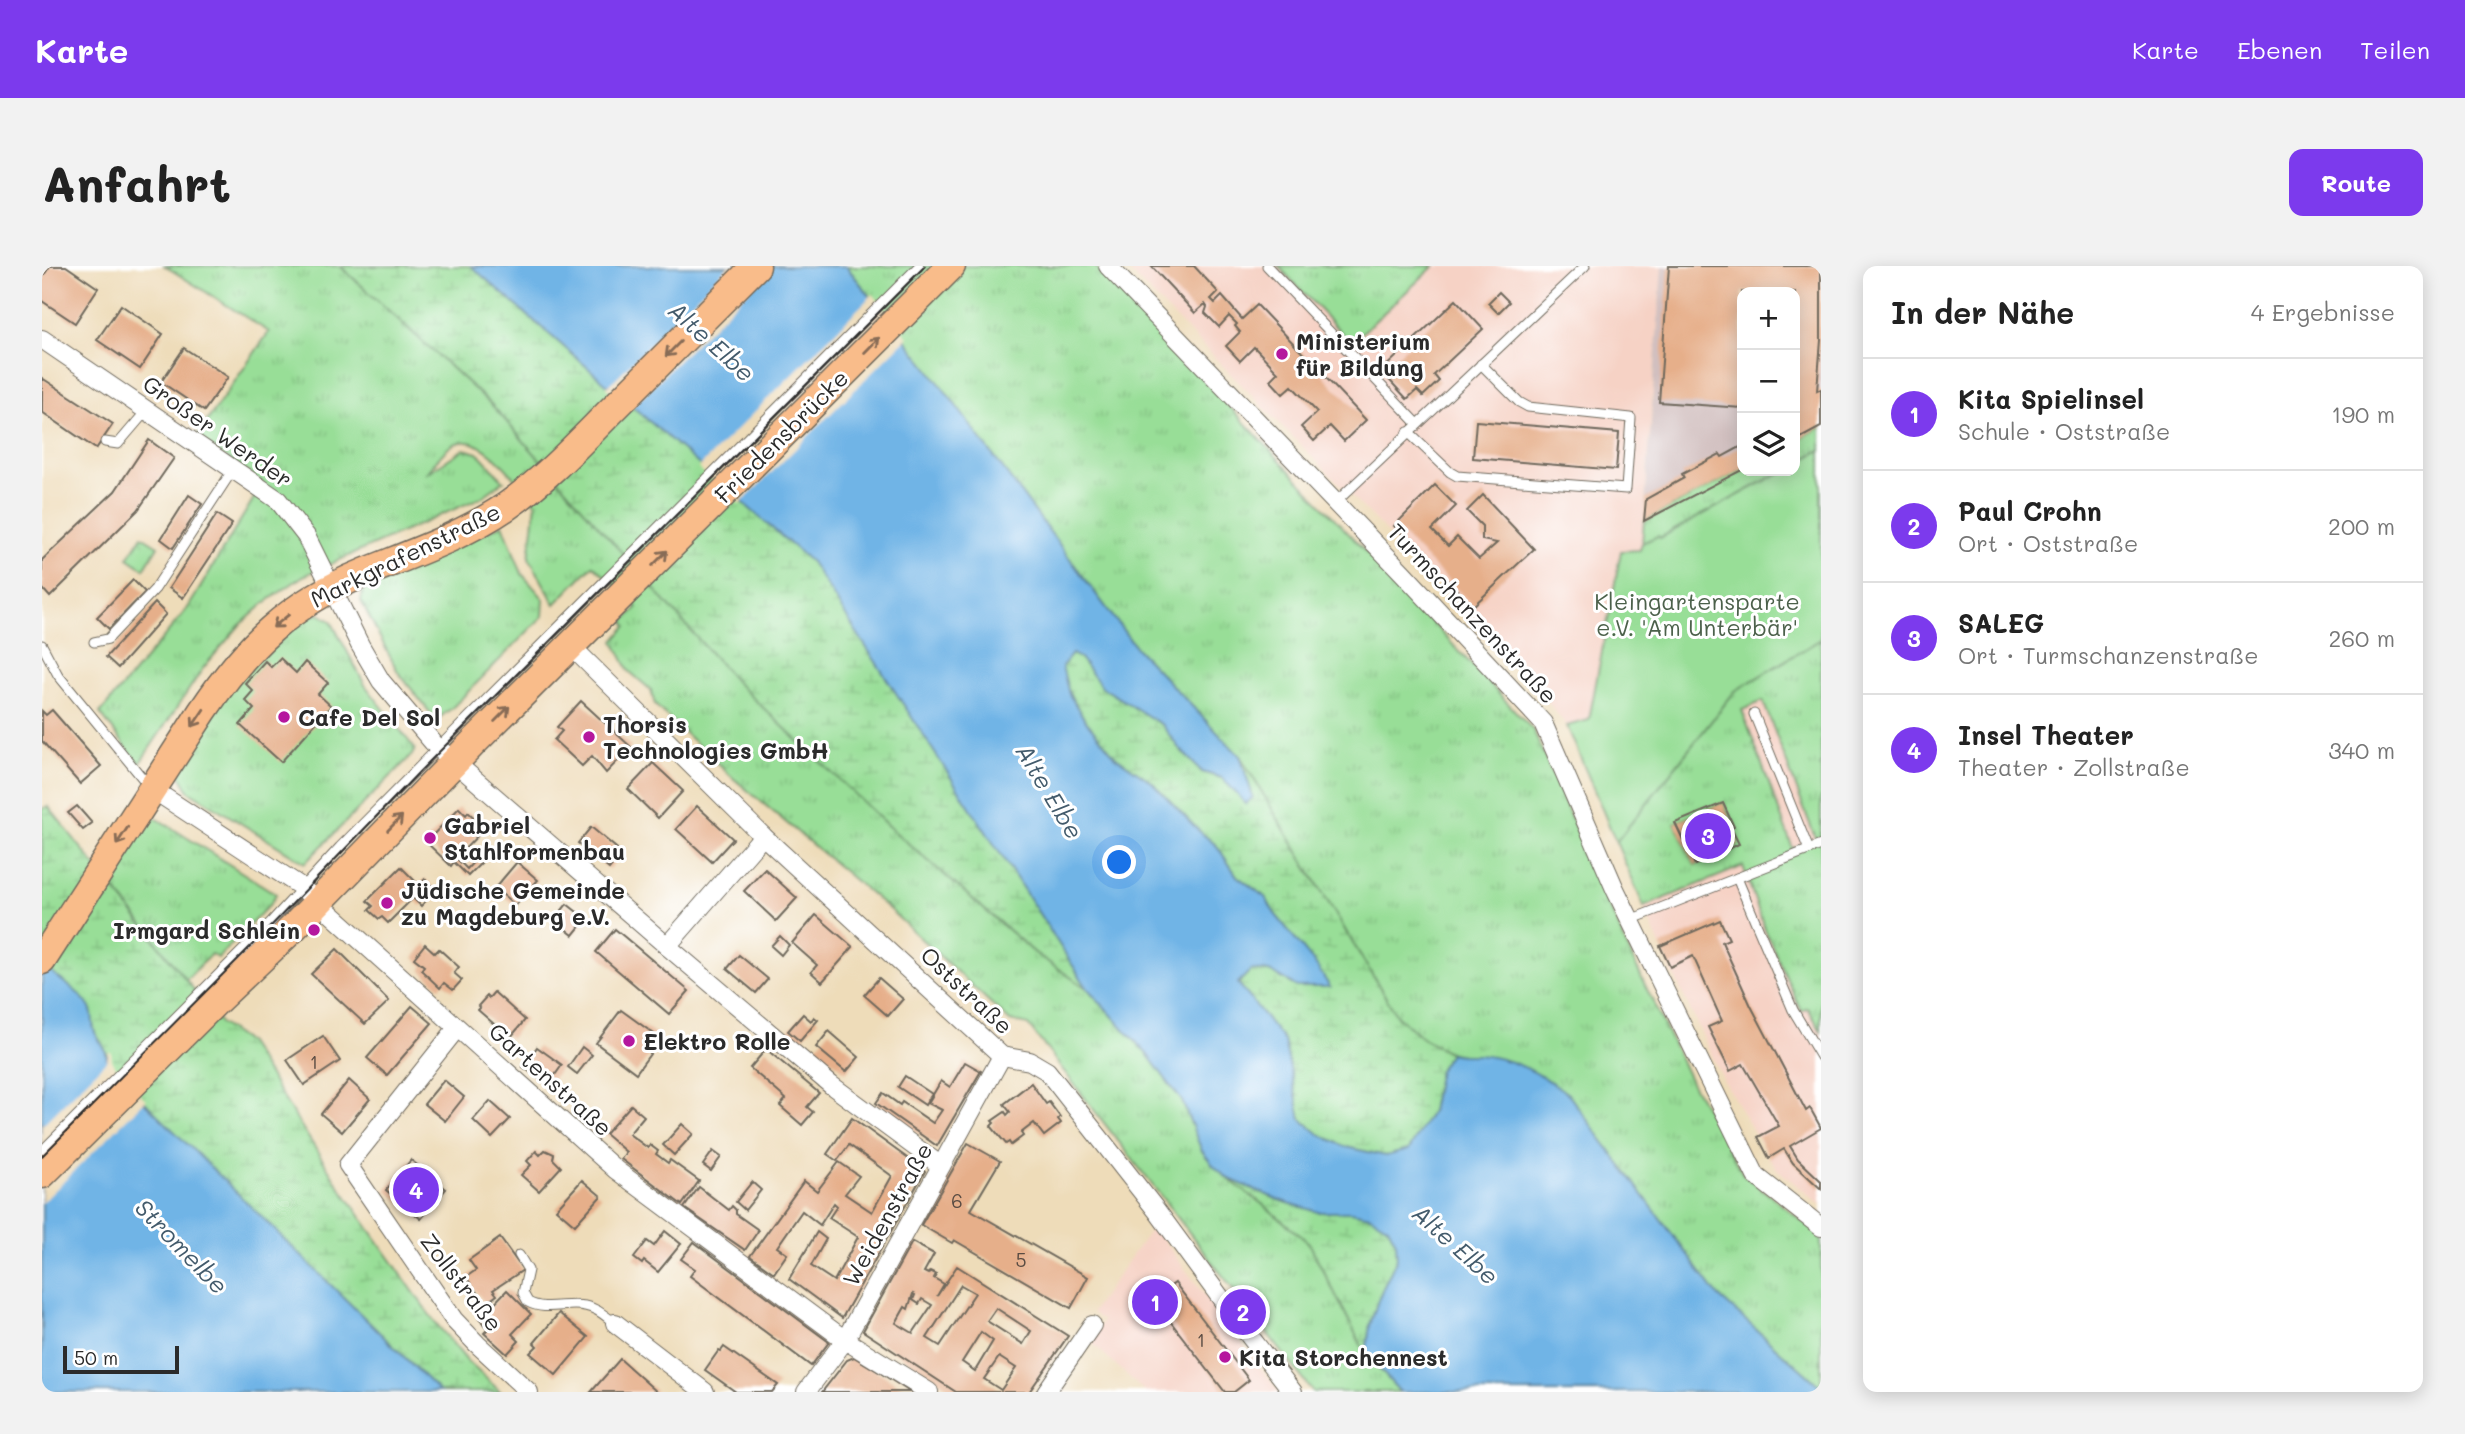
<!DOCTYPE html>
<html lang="de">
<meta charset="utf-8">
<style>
body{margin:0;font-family:Mali,sans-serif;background:#f2f2f2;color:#222}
.controls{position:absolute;right:21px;top:21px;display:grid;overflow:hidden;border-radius:14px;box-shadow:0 4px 18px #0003}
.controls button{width:63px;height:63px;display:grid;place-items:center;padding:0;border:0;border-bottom:2px solid #e0e0e0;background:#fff;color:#222;font:35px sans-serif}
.scale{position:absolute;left:21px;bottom:18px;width:116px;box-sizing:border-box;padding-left:7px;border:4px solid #2b2b2b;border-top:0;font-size:19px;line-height:24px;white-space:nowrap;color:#2b2b2b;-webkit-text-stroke:5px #fff;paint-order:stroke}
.you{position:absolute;left:1078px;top:597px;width:24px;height:24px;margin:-18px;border:5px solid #fff;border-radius:50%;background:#1a73e8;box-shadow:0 0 0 10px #1a73e833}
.badge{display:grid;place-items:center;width:46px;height:46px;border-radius:50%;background:#7c3aed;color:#fff;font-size:23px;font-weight:700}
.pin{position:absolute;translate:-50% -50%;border:4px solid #fff;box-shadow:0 2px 7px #0006}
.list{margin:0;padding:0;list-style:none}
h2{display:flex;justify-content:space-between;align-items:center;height:91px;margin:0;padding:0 28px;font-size:30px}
h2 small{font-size:23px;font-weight:400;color:#767676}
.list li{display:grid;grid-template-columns:46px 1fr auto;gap:21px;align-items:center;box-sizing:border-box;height:112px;padding:0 28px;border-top:2px solid #e0e0e0}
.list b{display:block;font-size:26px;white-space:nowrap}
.list p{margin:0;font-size:23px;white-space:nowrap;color:#767676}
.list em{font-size:23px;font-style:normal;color:#767676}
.icon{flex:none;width:38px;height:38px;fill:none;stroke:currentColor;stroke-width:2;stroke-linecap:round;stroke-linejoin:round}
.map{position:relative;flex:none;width:1779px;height:1126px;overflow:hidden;border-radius:14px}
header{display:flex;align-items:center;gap:42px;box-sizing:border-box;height:98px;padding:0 35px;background:#7c3aed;color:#fff}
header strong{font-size:33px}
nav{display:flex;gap:38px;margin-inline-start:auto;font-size:24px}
.intro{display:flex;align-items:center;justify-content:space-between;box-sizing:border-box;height:168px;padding:0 42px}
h1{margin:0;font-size:49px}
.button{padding:18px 32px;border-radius:14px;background:#7c3aed;color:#fff;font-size:24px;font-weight:700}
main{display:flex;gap:42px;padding:0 42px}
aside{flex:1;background:#fff;border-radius:14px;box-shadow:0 4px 18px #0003}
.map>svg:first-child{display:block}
</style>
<header>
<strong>Karte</strong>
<nav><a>Karte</a><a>Ebenen</a><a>Teilen</a></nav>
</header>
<div class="intro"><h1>Anfahrt</h1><a class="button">Route</a></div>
<main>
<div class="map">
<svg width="1779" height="1126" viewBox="0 0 1779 1126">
<defs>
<pattern id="grass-tufts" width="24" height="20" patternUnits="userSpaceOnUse" patternTransform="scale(1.75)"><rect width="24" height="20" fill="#98de97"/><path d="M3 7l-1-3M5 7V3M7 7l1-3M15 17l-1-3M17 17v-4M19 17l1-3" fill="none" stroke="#83bf82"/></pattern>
<pattern id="wetland-marsh" width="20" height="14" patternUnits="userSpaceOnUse" patternTransform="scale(1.75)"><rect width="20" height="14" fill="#98de97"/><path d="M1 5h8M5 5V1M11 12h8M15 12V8" fill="none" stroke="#83bf82"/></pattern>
<pattern id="park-crowns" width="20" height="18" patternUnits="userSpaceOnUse" patternTransform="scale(1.75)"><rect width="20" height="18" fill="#98de97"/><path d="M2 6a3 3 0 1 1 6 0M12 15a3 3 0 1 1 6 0" fill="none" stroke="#83bf82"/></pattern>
</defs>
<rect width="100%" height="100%" fill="#fff"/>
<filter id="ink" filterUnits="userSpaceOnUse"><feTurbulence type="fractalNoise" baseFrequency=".0143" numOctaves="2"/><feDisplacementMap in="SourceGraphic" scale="14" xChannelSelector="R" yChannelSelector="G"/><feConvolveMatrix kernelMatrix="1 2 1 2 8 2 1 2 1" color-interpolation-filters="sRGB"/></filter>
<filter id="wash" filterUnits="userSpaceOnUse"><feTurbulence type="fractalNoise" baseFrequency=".00686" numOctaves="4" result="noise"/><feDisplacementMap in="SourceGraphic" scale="28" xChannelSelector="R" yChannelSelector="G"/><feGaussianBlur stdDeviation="1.57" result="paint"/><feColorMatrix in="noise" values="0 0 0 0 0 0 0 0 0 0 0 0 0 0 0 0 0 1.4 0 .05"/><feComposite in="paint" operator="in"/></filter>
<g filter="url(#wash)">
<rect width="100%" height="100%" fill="#eedcb9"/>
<g fill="#f6d2c5">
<path d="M1082,0H1620L1600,277L1599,284L1579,285L1547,455L1525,460L1477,400Z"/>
<path d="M1779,373V939L1736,904L1727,892L1682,815L1618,680L1574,576L1693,425Z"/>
<path d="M1111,960L1161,1027L1237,1126H1103L1048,1075L1061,1055L1050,1046Z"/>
</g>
<path fill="#d1bfbf" d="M1620,0H1779V161L1753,175V26H1700V204L1602,255Z"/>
<g fill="url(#grass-tufts)" stroke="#628461" stroke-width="2" fill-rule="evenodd">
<path d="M123,0H298L449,138L935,637L993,687L1046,723L1105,788L1140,835L1160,885L1185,912L1223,940L1267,977L1324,1088L1358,1126H1271L986,759L968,755L847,643L691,512L613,439L609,424L587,405L572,375L585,360L582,355L595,342L587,331L551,299L513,338L487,292L494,238C477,219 443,167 415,177C404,180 392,199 383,208L422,183L436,187L462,215L440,231L261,310L224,336L197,360L162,401L97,498L58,447L146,342L221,217L154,171L227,66Z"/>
<path d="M804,0H1053L1112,60L1491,464L1584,679L1649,816L1701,908L1779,970V1121L1676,1030L1526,828L1434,789C1402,793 1377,770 1355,750L1198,490L1095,383L883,98Z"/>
<path d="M1236,0H1392L1309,77Z"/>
<path d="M1779,161V184L1753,198V175Z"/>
<path d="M1700,204L1741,205L1618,272L1600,277L1602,255Z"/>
<path d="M461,258L480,308L502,333L501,350L410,442L394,454L356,406L319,335L321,324L325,321Z"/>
<path d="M278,348L289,355L323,419L373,483L370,489L263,597L147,525L137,508L138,500L190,420L262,351Z"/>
<path d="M1779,373V765L1766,742L1759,745L1723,664L1701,600L1602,641L1574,576L1693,425ZM1721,435L1774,574L1751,583L1700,444ZM1681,537L1692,560L1689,562L1696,579L1653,599L1633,557Z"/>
<path d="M114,552L234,628L229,637L176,692L169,688L144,714L68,617L85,589L83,584L107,553Z"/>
</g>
<g fill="url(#wetland-marsh)" stroke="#628461" stroke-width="2">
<path d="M298,0H429L769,295L1046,723L993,687L935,637L846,560L694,416L449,138Z"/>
<path d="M1030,387L1038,392L1060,421L1120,459L1136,481L1160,506L1180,512L1211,531L1198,490L1355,750L1380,772L1408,787L1397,804L1389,846L1367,884L1344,890L1304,881L1277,868L1259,853L1242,775L1196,717L1209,704L1229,706L1255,721L1287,720L1256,676L1233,648L1223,631L1195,610L1175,580L1156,564L1110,516L1074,491L1043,454L1027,427L1019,400Z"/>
<path d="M6,540L179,758L206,777L298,921L392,1055L426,1096L459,1126H398L119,853L67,798L65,787L53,766L45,738L25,718L11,709L0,696V543Z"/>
<path d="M1185,912L1237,934L1276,946H1309L1329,950L1346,961L1354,976L1355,992L1337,1031L1328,1059L1324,1088L1267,977L1223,940Z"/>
</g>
<path fill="url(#park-crowns)" stroke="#628461" stroke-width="2" d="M100,270L116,280L102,303L86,292Z"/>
<path fill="#98de97" stroke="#628461" stroke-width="2" d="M1779,184V373L1693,425L1574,576L1525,460L1547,454L1579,285L1598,284L1600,277L1616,270L1618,272L1741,205H1753V198Z"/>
<g fill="#70b4e6" stroke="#4e7088" stroke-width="2">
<path d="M429,0H804L883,98L1095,383L1198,490L1211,531L1204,538L1180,512L1160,506L1136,481L1120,459L1060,421L1038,392L1030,388L1020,400L1027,428L1043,454L1074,491L1110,516L1156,564L1175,580L1195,610L1223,631L1233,648L1272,696L1288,721H1255L1229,706L1209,704L1196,717L1242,775L1259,853L1277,868L1304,881L1344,890L1367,884L1389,846L1397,804L1408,787C1418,790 1425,789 1435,789C1468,791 1500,808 1526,828L1676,1030L1779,1121V1126H1358L1324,1088L1328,1059L1337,1031L1355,992L1354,976L1346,961L1328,950L1309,946H1276L1237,934L1185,912L1171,899L1160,885L1140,835L1105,788L1046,723L769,296Z"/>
<path d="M0,696C13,714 37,722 48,742C52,749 50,757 52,764C56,775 65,781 65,794L86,820L398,1126H0Z"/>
</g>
<g fill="#eedcb9">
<path d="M686,0H731L588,143L564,122Z"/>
<path d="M831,28L866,71L698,238L656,202Z"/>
<path d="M67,786H69L70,796L78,806L104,834L0,937V859L65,794Z"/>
</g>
<g id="blocks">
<g fill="#e6af8a" fill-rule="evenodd">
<path d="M8,0H24L56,22L33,57L0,35V12Z"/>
<path d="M1109,0H1152L1176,26L1169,33L1173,37L1180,30L1200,53L1215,39L1324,154L1302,175L1288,160L1272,175L1259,161L1275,146L1250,120L1241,128L1228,114L1236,106L1212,81L1198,95L1184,80L1198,66L1193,60L1195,58L1187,50L1177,61L1163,47L1165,41L1163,38L1153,47Z"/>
<path d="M1627,0H1779V74L1775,125L1779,123V161L1753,175V26H1700V142L1617,136Z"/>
<path d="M1457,26L1467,36L1456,47L1446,37Z"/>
<path d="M1414,34L1441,63L1392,109L1397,115L1381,130L1375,124L1365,133L1339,105Z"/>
<path d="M79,39L121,68L98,103L55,74Z"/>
<path d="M142,82L186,111L162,145L119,116Z"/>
<path d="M0,112L71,158L54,183L0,146Z"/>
<path d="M1434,155L1577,167L1574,204L1431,192Z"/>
<path d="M107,174L132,192L96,244L8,331L0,322V294L73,225Z"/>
<path d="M1700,180V204L1602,255L1604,233L1642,212L1640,208L1678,188L1680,191Z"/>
<path d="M1393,219L1414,240L1390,264L1406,280L1415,271L1437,293L1455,277L1440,274V260L1425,245L1441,229L1492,283L1431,340L1352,260Z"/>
<path d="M147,229L160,238L131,282L119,273Z"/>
<path d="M175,248L190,258L141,332L127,322Z"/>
<path d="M91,314L103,326L67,363L55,351Z"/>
<path d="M113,337L124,348L76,402L64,391Z"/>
<path d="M238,392L254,407L263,396L286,417L276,428L289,440L239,496L198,459L212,443L203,434L211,425L203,417L223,395L229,401Z"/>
<path d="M539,435L589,481L564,507L550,490L540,500L512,474L520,465L515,461Z"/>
<path d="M10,444L59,500L38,518L0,475V445L4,449Z"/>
<path d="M611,497L641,525L616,552L586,523Z"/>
<path d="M1681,537L1692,561L1689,562L1697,578L1653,599L1633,557Z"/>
<path d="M35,540L50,557L41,564L26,547Z"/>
<path d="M655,540L691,573L670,596L634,563Z"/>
<path d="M417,542L424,549L426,546L438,557L436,560L441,564L414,592L425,603L434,593L439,597L426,610L412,596L409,600L384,576Z"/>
<path d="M549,561L580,587L567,603L536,577Z"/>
<path d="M475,596L496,614L473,639L453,622Z"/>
<path d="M359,601L377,619L383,613L394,624L379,640L371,632L346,657L340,651L337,653L327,644L331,640L325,635Z"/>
<path d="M723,603L755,632L734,655L702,625Z"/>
<path d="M525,638L544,653L531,669L512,654Z"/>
<path d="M774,649L811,681L780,716L769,706L775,699L750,677Z"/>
<path d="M1678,654L1687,673L1680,676L1709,740L1764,845L1768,842L1779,862L1748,880L1756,893L1779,915V923L1751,897L1742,883L1727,892L1716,871L1737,860L1701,798L1688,805L1666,761L1680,755L1651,690L1628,701L1618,680Z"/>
<path d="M573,663L647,725L627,748L554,686Z"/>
<path d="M738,670L747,679L739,689L729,680Z"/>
<path d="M383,678L393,687L397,683L417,701L412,707L420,714L411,724L402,717L398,722L379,704L382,700L372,692Z"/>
<path d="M295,683L347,735L323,758L269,708Z"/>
<path d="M697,689L726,713L714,727L685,703Z"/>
<path d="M837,712L861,733L846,750L822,729Z"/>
<path d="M452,726L483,754L468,772L436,744L438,742L436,740L445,730L447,732Z"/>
<path d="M370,740L390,757L345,809L325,792Z"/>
<path d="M579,744L619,773L594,807L554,777Z"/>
<path d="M761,748L769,755L772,751L776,754L758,775L746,765Z"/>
<path d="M787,765L817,791L804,806L774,781Z"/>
<path d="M281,770L298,795L262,819L245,794Z"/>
<path d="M495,781L520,799L506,819L481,801Z"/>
<path d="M540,781L550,789L535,808L526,801Z"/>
<path d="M724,783L777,827L765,841L771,846L760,859L738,840L744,833L708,802Z"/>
<path d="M923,796L939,805L895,880L834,837L841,827L858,839L860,836L891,857L900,844L886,837L899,815L908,821Z"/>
<path d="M863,810L890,828L883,839L856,821Z"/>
<path d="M307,814L328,833L300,866L279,848Z"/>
<path d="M402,814L422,831L403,855L382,838Z"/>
<path d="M989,817L1004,838L1007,836L1018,851L1016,853L1019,857L1002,870L992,857L979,867L981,870L969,879L967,876L964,878L949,860L952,857L950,855L963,846L965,849L968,846L962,838Z"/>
<path d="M448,835L468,853L450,872L431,854Z"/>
<path d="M589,839L602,850L587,868L606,882L608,879L616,885L614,888L626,897L628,894L657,915L640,939L579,893L584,886L563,868Z"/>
<path d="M810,852L883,905L800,1052L747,1013L775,966L784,973L769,1000L792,1015L816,971L787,952L795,940L792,937L778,959L760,945L735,981L745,988L732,1007L708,990L762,915L775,925L797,896L817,910L803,928L830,946L850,910L807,879L795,895L785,888Z"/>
<path d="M640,858L651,868L632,889L621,879Z"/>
<path d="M926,877L958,895L929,944L1046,1011L1029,1042L912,974L910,977L879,959Z"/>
<path d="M503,884L512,888L511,893L519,901L497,925L479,909L489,899L485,895L494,885L498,889Z"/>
<path d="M671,885L679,891L669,905L661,899Z"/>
<path d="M369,894L404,923L379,953L344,924Z"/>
<path d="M540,914L559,930L533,959L514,943Z"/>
<path d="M710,916L719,924L703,944L694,936Z"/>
<path d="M657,921L687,944L690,940L694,944V948L715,963L716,965L703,984L642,942Z"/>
<path d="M623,965L639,978L616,1006L602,995L600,998L592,992L605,975L612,980Z"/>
<path d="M458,972L481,1004L451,1024L455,1029L443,1038L424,1011L434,1004L427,994Z"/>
<path d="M652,976L787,1076L769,1100L648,1010L653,1003L639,993Z"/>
<path d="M870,976L892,988L882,1006L886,1008L888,1005L894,1008L892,1012L902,1018L895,1030L915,1000L1026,1070L987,1126H914L821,1065ZM919,1019L933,1027L898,1080L885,1072ZM871,1028L873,1029L871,1034L877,1038L880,1033L890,1039L871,1067L854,1057L863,1041L866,1043ZM954,1042L989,1065L981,1078L945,1055ZM939,1066L951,1075L933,1105L920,1096ZM957,1091L974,1102L959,1124L942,1113Z"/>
<path d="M1133,1017L1207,1114L1192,1126H1183L1111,1033Z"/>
<path d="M465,1024L489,1048L470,1068L477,1075L465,1088L442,1067L446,1063L437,1053Z"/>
<path d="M517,1047L546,1071L514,1109L488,1087L495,1080L492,1077Z"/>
<path d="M682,1081L736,1119L730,1126H694L663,1104L677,1084L679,1085Z"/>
<path d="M812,1091L840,1108L868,1126H780L805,1094Z"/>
<path d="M578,1093L615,1126H549Z"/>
</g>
</g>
</g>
<g filter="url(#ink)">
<use href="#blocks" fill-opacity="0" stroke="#6f695d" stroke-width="2"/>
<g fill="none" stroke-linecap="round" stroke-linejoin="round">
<g stroke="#6f695d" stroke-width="11">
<g id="lane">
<path d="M1225,0L1375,157"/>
<path d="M1366,166L1408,206L1415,210L1584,223L1589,152L1486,141L1477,136L1439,98"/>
<path d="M63,176L76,178L105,144"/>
<path d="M1293,237L1543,0"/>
<path d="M52,376L66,373L113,323L192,202"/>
<path d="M0,379L16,409L106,519"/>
<path d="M1712,448L1767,584"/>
<path d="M1695,612L1751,744L1779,791"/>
<path d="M1588,654L1779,579"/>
<path d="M0,885L228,657L298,581L396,482L877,0"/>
<path d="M477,989L486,1004L481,1027L486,1036C504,1046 524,1036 543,1040C555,1042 563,1050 573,1057"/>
</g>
</g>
<g stroke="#6f695d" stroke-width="20">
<g id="street">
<path d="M1066,0L1361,307L1501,457L1573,623L1714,910L1779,961"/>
<path d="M0,73L236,234L264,270L318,379L339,415L394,480L625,680L789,819L899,900"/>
<path d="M529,380L721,570L960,790L988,795L1005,805L1115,945L1192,1050L1251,1126"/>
<path d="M110,523L258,620L574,904L803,1074L887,1126"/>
<path d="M625,680L721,570"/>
<path d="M415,762L306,899L412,1054L435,1078L487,1126"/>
<path d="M573,1057L663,1126"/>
<path d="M764,1126L803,1074L960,790"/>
<path d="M1004,1126L1050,1059"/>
</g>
</g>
<g stroke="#6f695d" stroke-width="31">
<g id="primary">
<path d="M0,694L160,446C204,380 247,338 322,307C371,287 421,270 465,240C505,212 538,176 571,143C619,95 666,48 714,0"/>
<path d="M0,908L173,736L250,663L433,475L909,0"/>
</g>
</g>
<use href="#lane" stroke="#fff" stroke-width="9"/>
<use href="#street" stroke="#fff" stroke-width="18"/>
<use href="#primary" stroke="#f9bc8a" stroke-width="28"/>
<path stroke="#2b2b2b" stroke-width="2" d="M0,890L230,659L378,505L883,0"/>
</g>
<defs><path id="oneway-shaft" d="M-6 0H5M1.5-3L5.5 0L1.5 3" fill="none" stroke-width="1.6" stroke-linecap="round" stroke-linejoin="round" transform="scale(1.75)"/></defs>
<g stroke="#886c56">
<use href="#oneway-shaft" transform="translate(830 79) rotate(-45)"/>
<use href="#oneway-shaft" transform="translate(631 83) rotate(135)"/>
<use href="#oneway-shaft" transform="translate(618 292) rotate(-45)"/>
<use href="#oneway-shaft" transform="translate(239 355) rotate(141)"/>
<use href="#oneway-shaft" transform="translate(460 448) rotate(-45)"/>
<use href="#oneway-shaft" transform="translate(156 452) rotate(124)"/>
<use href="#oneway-shaft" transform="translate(353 557) rotate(-46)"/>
<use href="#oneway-shaft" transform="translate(80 570) rotate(123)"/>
</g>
</g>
<g fill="#b5179e" stroke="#fff" stroke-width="2.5">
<circle cx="1240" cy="88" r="7"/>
<circle cx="242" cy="451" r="7"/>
<circle cx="547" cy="471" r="7"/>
<circle cx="388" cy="572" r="7"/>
<circle cx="345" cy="637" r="7"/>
<circle cx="272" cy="664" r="7"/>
<circle cx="587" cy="775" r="7"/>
<circle cx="1183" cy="1091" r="7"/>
</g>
<g text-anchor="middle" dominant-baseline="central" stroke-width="6" stroke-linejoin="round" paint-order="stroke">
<g font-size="19" fill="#5a4c43">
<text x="272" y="795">1</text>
<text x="915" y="934">6</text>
<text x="979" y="993">5</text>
<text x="1159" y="1073">1</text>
</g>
<g font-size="23" font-weight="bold" fill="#2b2b2b" stroke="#fff" text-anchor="start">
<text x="1254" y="75">Ministerium<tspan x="1254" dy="26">für Bildung</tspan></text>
<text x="256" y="451">Cafe Del Sol</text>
<text x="561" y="458">Thorsis<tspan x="561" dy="26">Technologies GmbH</tspan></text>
<text x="402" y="559">Gabriel<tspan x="402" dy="26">Stahlformenbau</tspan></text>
<text x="359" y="624">Jüdische Gemeinde<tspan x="359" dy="26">zu Magdeburg e.V.</tspan></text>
<text x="258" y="664" text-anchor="end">Irmgard Schlein</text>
<text x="601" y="775">Elektro Rolle</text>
<text x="1197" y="1091">Kita Storchennest</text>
</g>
<g font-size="23" fill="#2b2b2b" stroke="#fff">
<text transform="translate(176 165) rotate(35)">Großer Werder</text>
<text transform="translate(739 170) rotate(-45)">Friedensbrücke</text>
<text transform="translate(363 289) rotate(-26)">Markgrafenstraße</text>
<text transform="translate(1431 347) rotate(47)">Turmschanzenstraße</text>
<text transform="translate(925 724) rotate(43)">Oststraße</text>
<text transform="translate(509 813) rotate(42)">Gartenstraße</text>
<text transform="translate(845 948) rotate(-61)">Weidenstraße</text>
<text transform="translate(420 1016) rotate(52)">Zollstraße</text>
</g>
<g font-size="23" fill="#4c614b" stroke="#fff">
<text x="1655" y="335">Kleingartensparte<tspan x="1655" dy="26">e.V. 'Am Unterbär'</tspan></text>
</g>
<g font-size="24" font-style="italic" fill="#435b6c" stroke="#fff">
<text transform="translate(670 75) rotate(42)">Alte Elbe</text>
<text transform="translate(1008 525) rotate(59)">Alte Elbe</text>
<text transform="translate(1414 978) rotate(42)">Alte Elbe</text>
<text transform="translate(140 980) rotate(46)">Stromelbe</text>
</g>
</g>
</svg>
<div class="controls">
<button>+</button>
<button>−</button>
<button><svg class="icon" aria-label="layers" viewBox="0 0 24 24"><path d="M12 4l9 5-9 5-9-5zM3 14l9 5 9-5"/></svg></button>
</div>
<div class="scale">50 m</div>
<div class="you"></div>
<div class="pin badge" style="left:1113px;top:1036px">1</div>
<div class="pin badge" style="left:1201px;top:1046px">2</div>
<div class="pin badge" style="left:1666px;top:570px">3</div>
<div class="pin badge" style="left:374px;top:924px">4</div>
</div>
<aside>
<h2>In der Nähe<small>4 Ergebnisse</small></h2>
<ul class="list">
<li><span class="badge">1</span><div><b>Kita Spielinsel</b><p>Schule · Oststraße</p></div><em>190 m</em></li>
<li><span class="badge">2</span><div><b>Paul Crohn</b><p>Ort · Oststraße</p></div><em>200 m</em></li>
<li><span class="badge">3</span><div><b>SALEG</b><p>Ort · Turmschanzenstraße</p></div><em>260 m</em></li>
<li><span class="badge">4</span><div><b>Insel Theater</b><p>Theater · Zollstraße</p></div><em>340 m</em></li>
</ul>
</aside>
</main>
